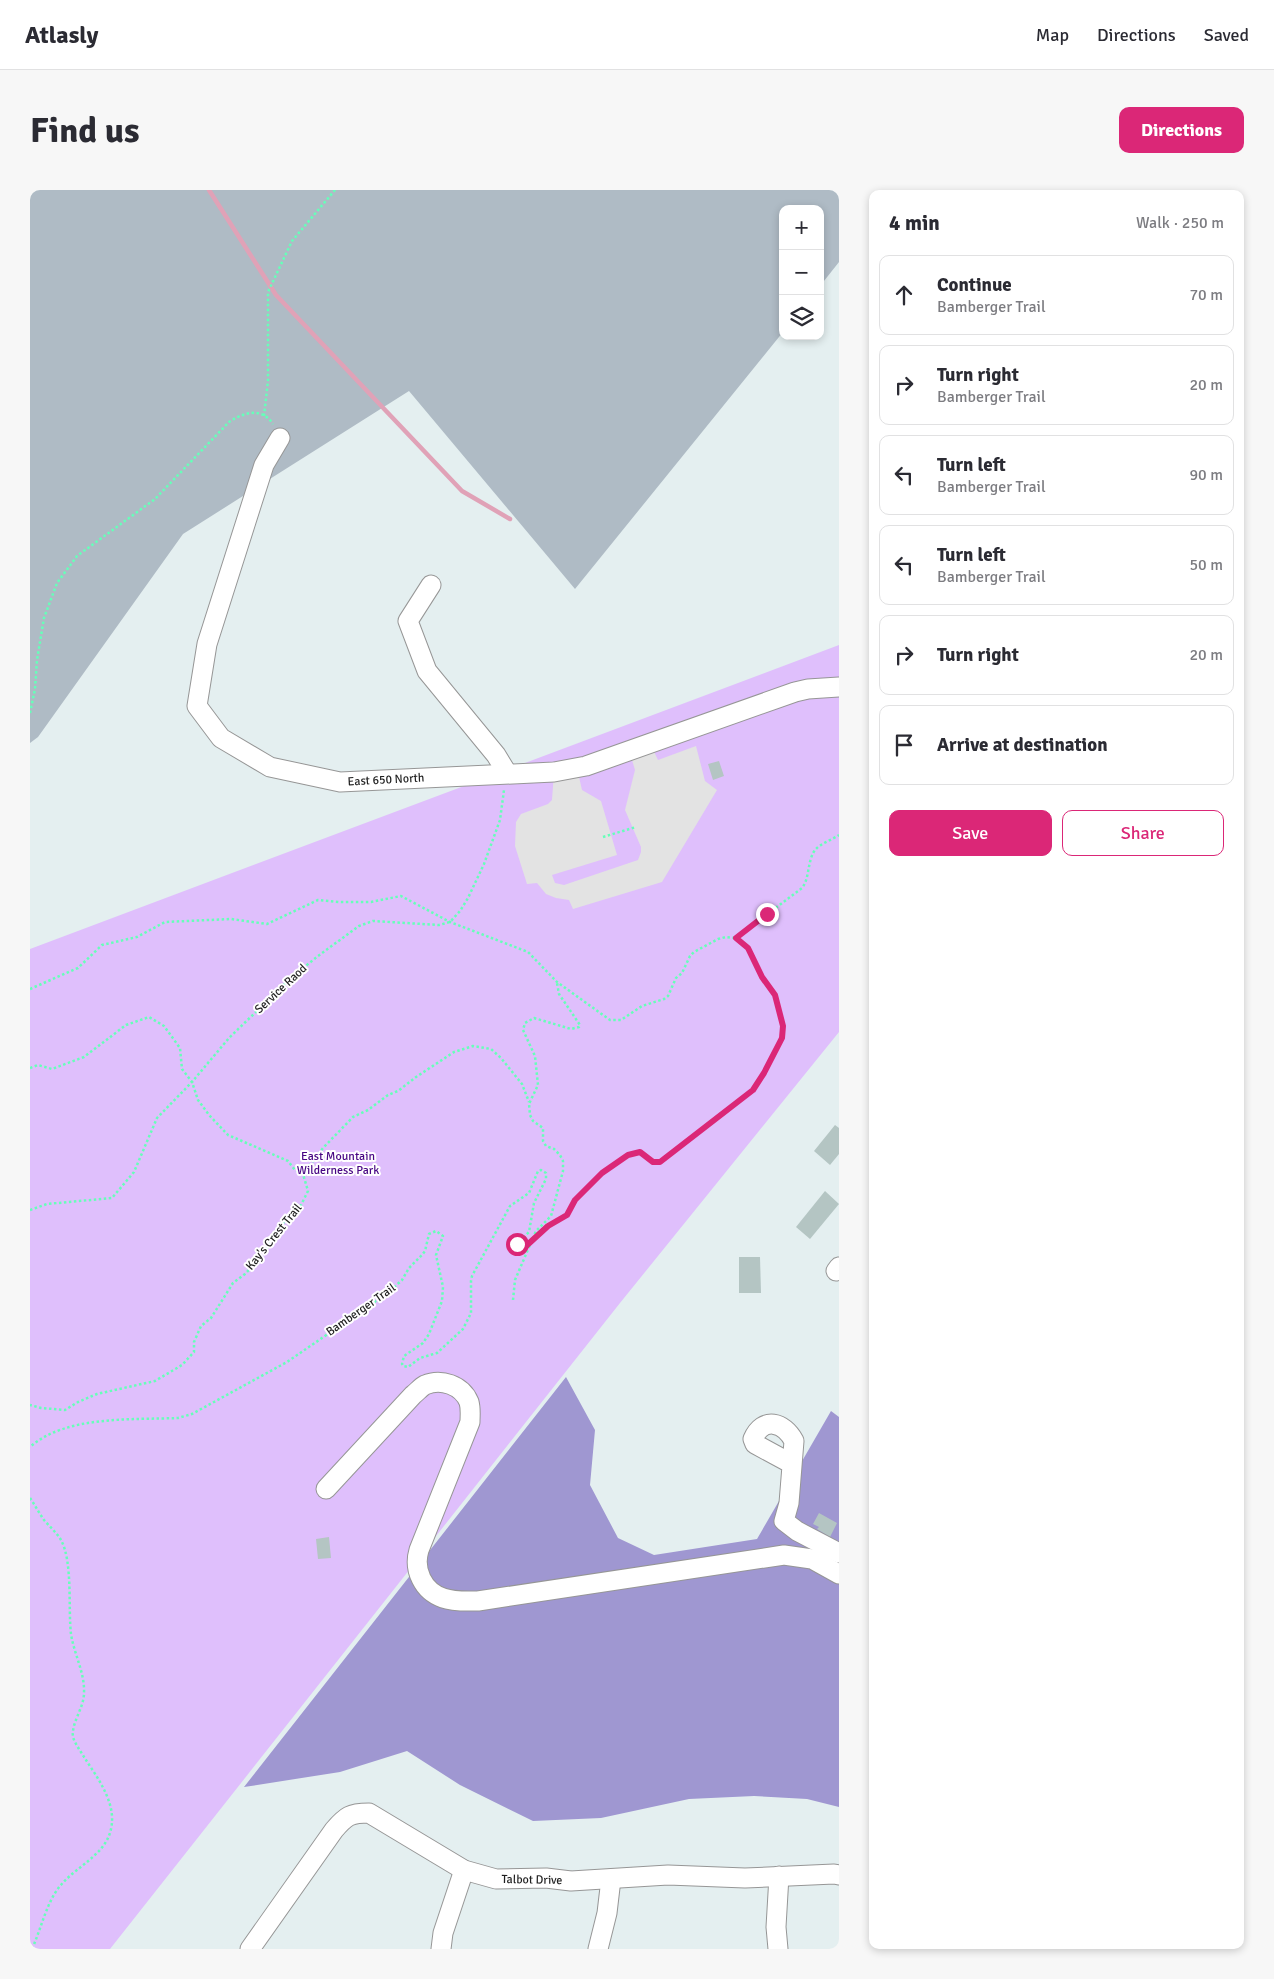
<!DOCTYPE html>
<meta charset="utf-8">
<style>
body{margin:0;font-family:Signika,sans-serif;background:#f7f7f7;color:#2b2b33}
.controls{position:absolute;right:15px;top:15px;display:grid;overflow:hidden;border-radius:10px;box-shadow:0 2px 8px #0003}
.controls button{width:45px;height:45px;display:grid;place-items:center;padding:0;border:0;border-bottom:1px solid #e1e1e2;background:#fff;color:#2b2b33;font:25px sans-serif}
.stop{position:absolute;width:15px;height:15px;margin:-11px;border:4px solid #db2777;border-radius:50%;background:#fff}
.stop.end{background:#db2777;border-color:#fff;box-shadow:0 1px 5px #0008}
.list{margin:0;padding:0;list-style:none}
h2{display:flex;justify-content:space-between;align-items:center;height:65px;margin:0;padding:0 20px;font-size:21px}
h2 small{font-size:16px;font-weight:400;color:#7c7c81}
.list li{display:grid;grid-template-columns:32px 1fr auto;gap:15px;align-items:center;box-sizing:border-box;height:80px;margin:0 10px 10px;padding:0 10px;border:1px solid #e1e1e2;border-radius:10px}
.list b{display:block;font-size:19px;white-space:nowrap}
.list p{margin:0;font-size:16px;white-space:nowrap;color:#7c7c81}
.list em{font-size:16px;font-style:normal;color:#7c7c81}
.actions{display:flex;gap:10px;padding:15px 20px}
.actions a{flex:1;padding:11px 0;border:1px solid #db2777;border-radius:10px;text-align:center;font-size:18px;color:#db2777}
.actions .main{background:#db2777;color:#fff}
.icon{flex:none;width:28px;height:28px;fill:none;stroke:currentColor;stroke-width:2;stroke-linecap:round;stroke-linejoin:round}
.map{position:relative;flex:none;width:809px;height:1759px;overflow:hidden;border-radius:10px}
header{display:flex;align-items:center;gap:30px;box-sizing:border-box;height:70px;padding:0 25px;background:#fff;border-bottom:1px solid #e1e1e2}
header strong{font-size:24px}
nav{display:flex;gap:28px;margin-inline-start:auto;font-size:18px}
.intro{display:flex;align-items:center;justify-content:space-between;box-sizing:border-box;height:120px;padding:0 30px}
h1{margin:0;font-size:35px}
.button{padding:12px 22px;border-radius:10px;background:#db2777;color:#fff;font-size:18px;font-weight:700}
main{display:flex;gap:30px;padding:0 30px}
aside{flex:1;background:#fff;border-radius:10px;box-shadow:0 2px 8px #0003}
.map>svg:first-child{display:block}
</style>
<header>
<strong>Atlasly</strong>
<nav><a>Map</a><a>Directions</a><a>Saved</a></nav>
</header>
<div class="intro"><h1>Find us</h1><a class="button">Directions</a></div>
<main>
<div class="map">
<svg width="809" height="1759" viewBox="0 0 809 1759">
<rect width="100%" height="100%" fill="#e4eff0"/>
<path fill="#afbbc5" d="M3,0H809V72L790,96V19H753V142L545,399L379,201L153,344L8,547L0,553V2Z"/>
<path fill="#9f97d1" d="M536,1187L565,1240L560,1295L588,1348L624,1365L727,1349L801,1221L809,1227V1617L777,1609L724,1606L659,1609L571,1628L503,1631L430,1595L377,1561L310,1582L214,1597Z"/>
<path fill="#dfbffc" d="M809,455V842L590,1113L80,1759H0V759Z"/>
<path fill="#e3e3e3" d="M620,553L628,570L666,556L675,591L687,600L632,692L543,719L539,710L526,708L516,704L507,693L497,694L485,656L486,632L491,624L518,614L522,610L524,582L547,578L552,600L571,611L587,665L522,685L525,693L534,695L608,670L611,662V657L595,620L605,580L599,560Z"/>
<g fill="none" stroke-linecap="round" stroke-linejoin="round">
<path stroke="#e0a2b7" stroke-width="4.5" d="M179,0L246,105L432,301L480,329"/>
</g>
<g fill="#b4c5c3">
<path d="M689,571L694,586L683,590L678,574Z"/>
<path d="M805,935L809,938V964L800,975L784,961Z"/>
<path d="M795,1001L809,1014L780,1049L766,1037Z"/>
<path d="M709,1067H730L731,1103H709Z"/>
<path d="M789,1323L807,1333L800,1347L787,1339L789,1337L783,1334Z"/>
<path d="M299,1347L301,1368L288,1369L286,1349Z"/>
</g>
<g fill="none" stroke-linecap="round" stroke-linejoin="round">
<g stroke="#969696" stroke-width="21">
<g id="minor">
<path d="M250,248L234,275L177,454L167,516L191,548L240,577L310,592L524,582L556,576L765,502L778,499L809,497"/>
<path d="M401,395L378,431L397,481L466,565L477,583"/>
<path d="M806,1081L809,1077"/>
<path d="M762,1274L725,1254L723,1249C733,1226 754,1232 764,1251L759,1313L754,1331L767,1341L809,1363"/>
<path d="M296,1299L383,1205C387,1202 391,1197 395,1195C411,1188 432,1195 439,1212C441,1219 440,1225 440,1232L389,1360C383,1380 393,1401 413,1408C424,1412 437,1411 448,1411L754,1365L782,1369L809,1384"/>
<path d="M220,1759L304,1640C316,1626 320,1623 339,1623L434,1680L466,1689L516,1688L541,1691L638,1685L715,1688L804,1684L809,1685"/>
<path d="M411,1759L413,1743L434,1680"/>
<path d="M568,1759L577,1723L581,1689"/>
<path d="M748,1759L746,1737L749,1686"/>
</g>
</g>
<g stroke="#66ffb9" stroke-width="2.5" stroke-dasharray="2.5 2.5" stroke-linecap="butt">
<path d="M234,226L238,191V102L262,51L305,0"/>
<path d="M0,523L5,499L7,470L14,428L27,393L47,366L125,309L199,232C213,223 231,216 243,234"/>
<path d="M573,647L606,637"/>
<path d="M706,748L772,698C780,688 777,671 785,660C791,653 802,650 809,645"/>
<path d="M0,799L48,778L72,755L107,747L135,732L201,729L237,734L288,710L309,712H341L371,706L420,732L498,762L527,792L580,830H591L612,816L634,809L638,806L646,788L652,783L660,766L664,762L688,749L696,747L706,748L718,759L732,787L745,805L753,836V848L726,896L631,972H623L610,962L598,965L572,983L545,1010L537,1025L513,1039L495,1057L490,1058L487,1054L499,1042L504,1013L516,989V983L511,980L508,981L499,1003L480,1016L442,1086L441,1091V1123L433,1139L407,1163L390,1168L378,1177L373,1176L372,1174L374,1166L393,1153L399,1144L412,1111L413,1097L406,1065L413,1046L406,1041L399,1044L395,1061L392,1065L379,1078L372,1090L359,1102L257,1172L162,1224L148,1228C103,1230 36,1225 0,1257"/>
<path d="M0,878L8,875L22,879L54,867L96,835L119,827L134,836L150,858L152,879L162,892L168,910L179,925L198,945L258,971L265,980L273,984L278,1001L270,1017L252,1034L232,1066L215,1084L203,1093L181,1128L171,1136L164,1152V1162L152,1175L125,1191L67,1204L48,1212L35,1220L11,1218L0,1215"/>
<path d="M273,984L293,958L323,927L338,920L358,905L368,901L386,887L424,862L443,856L461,859L471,868L492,894L499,912"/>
<path d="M0,1020L17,1014L82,1008L104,982L127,928L162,892L199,848L261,788L288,766L329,736L343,731L409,735L420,732L430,721L438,708L454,674L470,630L474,600"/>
<path d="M483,1110L485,1090L506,1041L521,1026L533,981V971L530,965L524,959L516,956L513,951V938L503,931L500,925L499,914L508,895L505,866L493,840L495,833L504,828L541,839L549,837L550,835L529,804L527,793"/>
<path d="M0,1308C5,1315 9,1323 14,1330C20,1337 27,1343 31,1350C43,1372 38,1419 41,1444C44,1464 55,1483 54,1503C54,1518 41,1533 43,1547C45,1554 50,1560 54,1567C67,1587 87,1613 81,1639C75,1667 43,1677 27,1700C15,1718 11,1739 2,1759"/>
</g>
<use href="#minor" stroke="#fff" stroke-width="19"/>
</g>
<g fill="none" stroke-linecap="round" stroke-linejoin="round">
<path stroke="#db2777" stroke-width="6" d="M487,1054L490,1058L495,1057L518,1036L537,1025L545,1010L572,983L598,965L610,962L623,972H630L723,900L734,883L752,848L753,836L745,805L732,787L718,758L706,748L737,724"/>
</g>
<g text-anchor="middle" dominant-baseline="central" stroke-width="4" stroke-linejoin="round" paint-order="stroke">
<g font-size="12" fill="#1f1f1f" stroke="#fff">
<text transform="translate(356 590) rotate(-3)">East 650 North</text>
<text transform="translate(251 799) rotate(-43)">Service Raod</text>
<text transform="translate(244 1047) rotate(-51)">Kay's Crest Trail</text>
<text transform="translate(331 1120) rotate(-35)">Bamberger Trail</text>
<text transform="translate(502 1690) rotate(1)">Talbot Drive</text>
</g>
<g font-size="12" fill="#470683" stroke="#fff">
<text x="308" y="966">East Mountain<tspan x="308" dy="14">Wilderness Park</tspan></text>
</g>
</g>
</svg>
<div class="controls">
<button>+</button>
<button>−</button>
<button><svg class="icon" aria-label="layers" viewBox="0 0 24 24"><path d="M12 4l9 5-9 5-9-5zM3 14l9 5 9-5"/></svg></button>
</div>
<div class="stop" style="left:487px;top:1054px"></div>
<div class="stop end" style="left:737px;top:724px"></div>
</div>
<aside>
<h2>4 min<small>Walk · 250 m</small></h2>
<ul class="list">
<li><svg class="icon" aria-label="ahead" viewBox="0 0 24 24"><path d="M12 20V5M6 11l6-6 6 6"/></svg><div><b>Continue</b><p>Bamberger Trail</p></div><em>70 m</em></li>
<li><svg class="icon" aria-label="right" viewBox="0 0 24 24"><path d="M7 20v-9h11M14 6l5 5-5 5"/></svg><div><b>Turn right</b><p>Bamberger Trail</p></div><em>20 m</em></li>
<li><svg class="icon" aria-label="left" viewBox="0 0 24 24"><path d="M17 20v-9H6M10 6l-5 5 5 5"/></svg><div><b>Turn left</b><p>Bamberger Trail</p></div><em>90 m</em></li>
<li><svg class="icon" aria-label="left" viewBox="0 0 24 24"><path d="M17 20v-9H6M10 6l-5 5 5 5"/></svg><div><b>Turn left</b><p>Bamberger Trail</p></div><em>50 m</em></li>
<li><svg class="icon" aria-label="right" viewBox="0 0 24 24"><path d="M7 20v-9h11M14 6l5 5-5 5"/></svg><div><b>Turn right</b></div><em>20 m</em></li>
<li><svg class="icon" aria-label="arrive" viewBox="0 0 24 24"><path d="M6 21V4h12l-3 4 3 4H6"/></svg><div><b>Arrive at destination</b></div></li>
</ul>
<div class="actions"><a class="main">Save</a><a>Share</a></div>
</aside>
</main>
